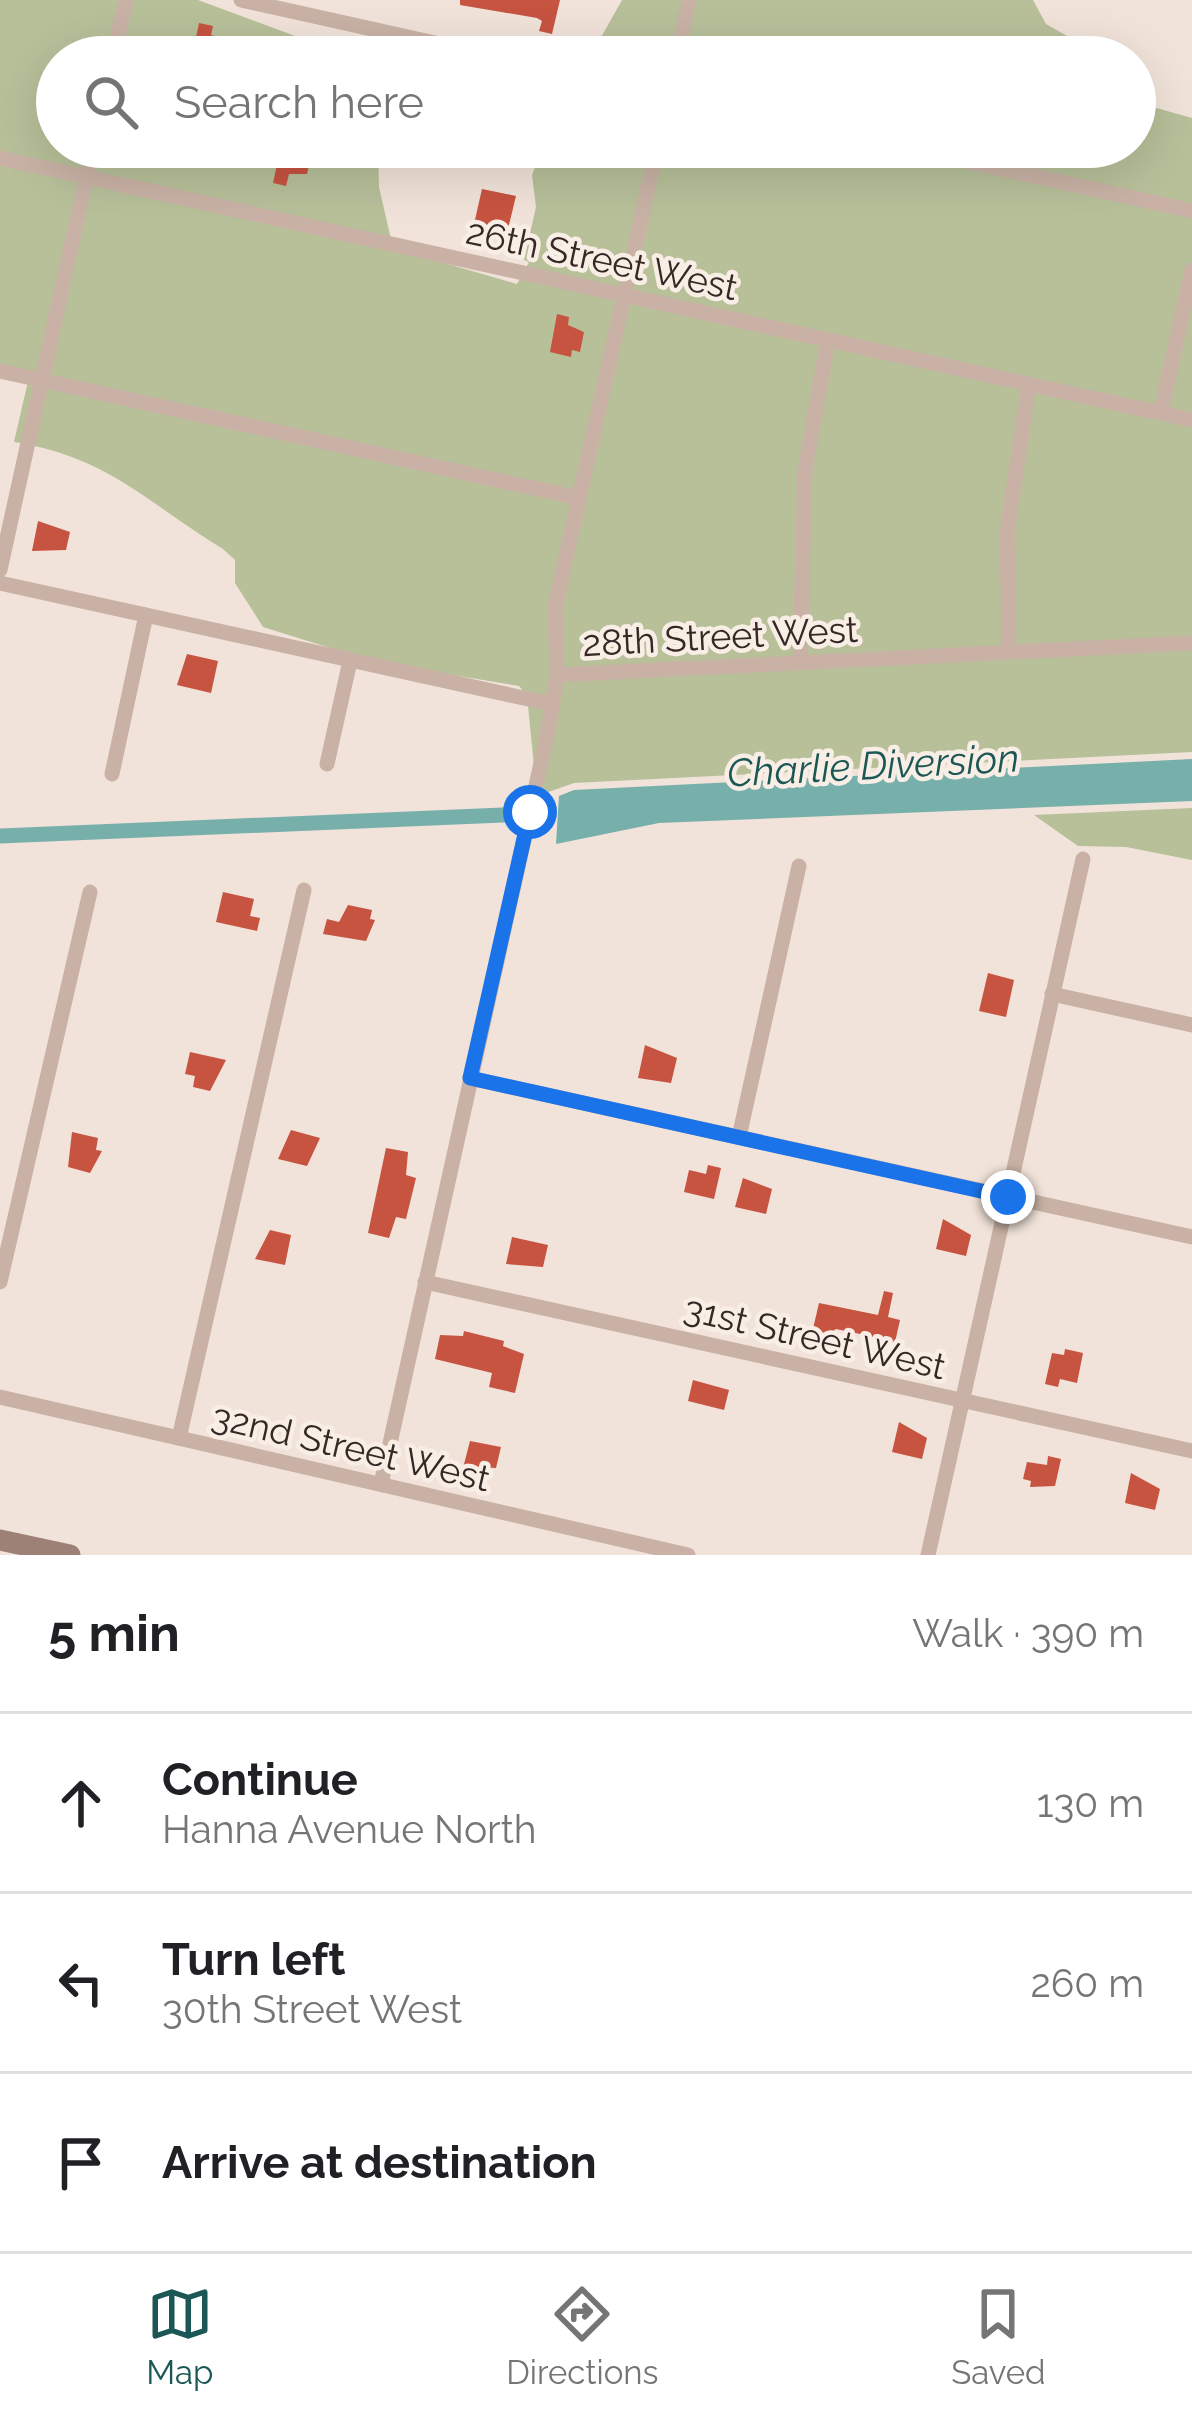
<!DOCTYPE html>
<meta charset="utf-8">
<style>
body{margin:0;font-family:Raleway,sans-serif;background:#f2f2f2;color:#202124}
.stop{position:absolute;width:36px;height:36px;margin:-27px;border:9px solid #1a73e8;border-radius:50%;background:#fff}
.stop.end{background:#1a73e8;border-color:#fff;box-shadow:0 3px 12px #0008}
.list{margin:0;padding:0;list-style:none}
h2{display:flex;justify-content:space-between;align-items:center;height:156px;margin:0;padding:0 48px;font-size:51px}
h2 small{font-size:39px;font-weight:400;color:#757577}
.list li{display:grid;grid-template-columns:78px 1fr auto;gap:36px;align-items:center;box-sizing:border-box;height:180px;padding:0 48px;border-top:3px solid #e0e0e0}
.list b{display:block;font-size:45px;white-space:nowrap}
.list p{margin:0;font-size:39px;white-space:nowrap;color:#757577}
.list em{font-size:39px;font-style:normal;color:#757577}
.icon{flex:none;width:66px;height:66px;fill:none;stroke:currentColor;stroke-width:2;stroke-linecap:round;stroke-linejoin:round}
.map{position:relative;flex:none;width:1192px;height:1555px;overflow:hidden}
.search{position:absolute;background:#fff;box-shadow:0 12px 48px #0002;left:36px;right:36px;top:36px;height:132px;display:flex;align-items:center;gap:30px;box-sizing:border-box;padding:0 42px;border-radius:66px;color:#757577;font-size:45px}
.sheet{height:696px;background:#fff}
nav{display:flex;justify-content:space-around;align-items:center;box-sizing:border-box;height:168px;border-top:3px solid #e0e0e0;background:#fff;font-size:33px;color:#757577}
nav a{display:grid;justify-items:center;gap:6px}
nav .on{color:#1b5754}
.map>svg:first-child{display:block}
</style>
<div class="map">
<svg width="1192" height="1555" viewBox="0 0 1192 1555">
<rect width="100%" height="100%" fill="#f1e3d9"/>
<g fill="#b7c099">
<path d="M0,0H198L325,47L336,57H57V147H378L379,187L393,248L517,284L529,262L524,260L536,207L532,175L543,147H1135V77L1153,107L1192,118V752L574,783L537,796L527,696L519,686L375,662L263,627L235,583V560L223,549C146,502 108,457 14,442L29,377L0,370Z"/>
<path d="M622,0H1033L1046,24L1104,57H590Z"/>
<path d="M1192,808V860L1126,847L1078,846L1034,815Z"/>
</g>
<path fill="#77afab" d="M1192,759V801L659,823L556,844L559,796L574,790Z"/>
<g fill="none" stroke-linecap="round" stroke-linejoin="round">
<path stroke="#77afab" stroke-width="15" d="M0,836L503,815"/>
</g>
<g fill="#c75341">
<path d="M460,0H560L552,34L539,31L542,21L537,18L460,5Z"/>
<path d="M199,23L213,26L211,35L236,42L233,57H192Z"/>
<path d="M280,151L311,157L307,174H289L286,186L273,183Z"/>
<path d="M482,189L516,196L508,229L474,224Z"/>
<path d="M557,314L569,317L568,325L584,332L580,352L572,350L571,357L550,352Z"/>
<path d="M38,521L70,532L66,550L32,551Z"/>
<path d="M187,654L218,661L211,693L177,685Z"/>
<path d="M223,892L254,899L250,916L260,918L257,931L216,922Z"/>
<path d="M348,905L372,910L370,919L375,920L366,941L323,934L327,919L339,922Z"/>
<path d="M988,973L1014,980L1006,1017L979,1011Z"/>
<path d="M645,1045L677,1058L671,1083L638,1078Z"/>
<path d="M190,1052L226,1060L210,1091L193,1087L195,1076L185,1074Z"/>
<path d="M291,1130L320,1138L307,1166L278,1159Z"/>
<path d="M72,1132L98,1138L96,1150L102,1151L90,1173L68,1167Z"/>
<path d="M386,1148L408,1152L406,1175L416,1178L406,1219L396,1217L389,1238L368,1233Z"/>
<path d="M708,1165L721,1168L714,1199L684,1192L689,1170L706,1174Z"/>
<path d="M743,1178L772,1189L766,1214L735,1207Z"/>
<path d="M943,1219L971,1235L966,1256L936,1249Z"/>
<path d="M270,1230L291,1235L285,1265L255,1259Z"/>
<path d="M512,1237L548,1245L543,1267L506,1264Z"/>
<path d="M884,1291L893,1293L888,1317L900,1320L893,1351L880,1348L882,1340L865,1335L836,1329L826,1336L812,1333L819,1303L878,1315Z"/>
<path d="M464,1331L504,1341L503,1346L524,1354L515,1393L489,1387L492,1373L435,1359L440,1335L463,1336Z"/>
<path d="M1065,1349L1083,1353L1077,1383L1060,1379L1058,1387L1045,1384L1052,1353L1064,1355Z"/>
<path d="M693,1380L729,1390L724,1410L688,1401Z"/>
<path d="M899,1422L927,1438L922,1459L892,1452Z"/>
<path d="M470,1441L501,1447L496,1468L478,1467L476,1475L462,1472Z"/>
<path d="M1048,1456L1061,1459L1055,1486L1030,1487L1031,1481L1023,1479L1027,1462L1047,1465Z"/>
<path d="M1131,1473L1160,1489L1155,1510L1125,1503Z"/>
</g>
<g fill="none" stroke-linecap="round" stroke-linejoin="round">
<g stroke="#c9b2a5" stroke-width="15">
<path d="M241,0L498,57"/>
<path d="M113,57L126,0"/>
<path d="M677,57L689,0"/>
<path d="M903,147L1192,211"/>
<path d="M0,158L1192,420"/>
<path d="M0,371L579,498"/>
<path d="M1161,412L1192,270"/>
<path d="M0,570L93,147"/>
<path d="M0,583L551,704"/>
<path d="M1009,651L1007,532L1029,384"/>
<path d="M800,661L805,470L828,340"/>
<path d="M557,675L1192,643"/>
<path d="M327,764L350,661"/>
<path d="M112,774L146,615"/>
<path d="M1052,994L1192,1025"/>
<path d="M470,1078L1192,1237"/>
<path d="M739,1137L799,866"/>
<path d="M0,1282L90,892"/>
<path d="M425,1282L1192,1451"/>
<path d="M0,1397L688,1555"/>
<path d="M179,1438L304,890"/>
<path d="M381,1484L547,736L557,675L555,606L657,147"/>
<path d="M928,1555L1083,859"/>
</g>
<path stroke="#9d8076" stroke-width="21" d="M0,1540L70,1555"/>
</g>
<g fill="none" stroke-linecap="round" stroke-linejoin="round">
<path stroke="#1a73e8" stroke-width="15" d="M530,812L470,1078L1008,1197"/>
</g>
<g text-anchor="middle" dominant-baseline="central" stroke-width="9" stroke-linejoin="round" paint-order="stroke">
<g font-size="36" fill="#352926" stroke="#f9eee5">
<text transform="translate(602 259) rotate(12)">26th Street West</text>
<text transform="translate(720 636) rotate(-3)">28th Street West</text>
<text transform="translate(815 1337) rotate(13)">31st Street West</text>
<text transform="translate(351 1447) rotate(13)">32nd Street West</text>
</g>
<g font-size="39" font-style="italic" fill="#1b5754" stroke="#f9eee5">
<text transform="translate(873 765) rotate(-3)">Charlie Diversion</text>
</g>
</g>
</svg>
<div class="stop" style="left:530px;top:812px"></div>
<div class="stop end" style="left:1008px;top:1197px"></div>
<div class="search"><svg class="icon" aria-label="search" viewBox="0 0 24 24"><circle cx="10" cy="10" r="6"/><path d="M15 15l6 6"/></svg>Search here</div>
</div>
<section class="sheet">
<h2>5 min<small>Walk · 390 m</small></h2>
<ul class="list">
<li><svg class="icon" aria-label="ahead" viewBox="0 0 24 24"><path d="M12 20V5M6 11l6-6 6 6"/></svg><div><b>Continue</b><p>Hanna Avenue North</p></div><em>130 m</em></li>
<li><svg class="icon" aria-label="left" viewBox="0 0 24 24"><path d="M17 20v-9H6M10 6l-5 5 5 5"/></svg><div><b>Turn left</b><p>30th Street West</p></div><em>260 m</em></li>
<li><svg class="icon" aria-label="arrive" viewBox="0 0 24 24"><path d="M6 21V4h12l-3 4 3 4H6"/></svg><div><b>Arrive at destination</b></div></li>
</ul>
</section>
<nav>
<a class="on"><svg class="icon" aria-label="map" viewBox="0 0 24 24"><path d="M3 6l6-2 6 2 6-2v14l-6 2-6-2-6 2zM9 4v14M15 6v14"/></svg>Map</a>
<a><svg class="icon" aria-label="directions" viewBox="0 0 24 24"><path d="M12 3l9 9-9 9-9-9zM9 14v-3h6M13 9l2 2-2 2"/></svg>Directions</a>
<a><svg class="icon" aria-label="saved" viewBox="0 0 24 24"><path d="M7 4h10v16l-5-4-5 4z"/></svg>Saved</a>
</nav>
